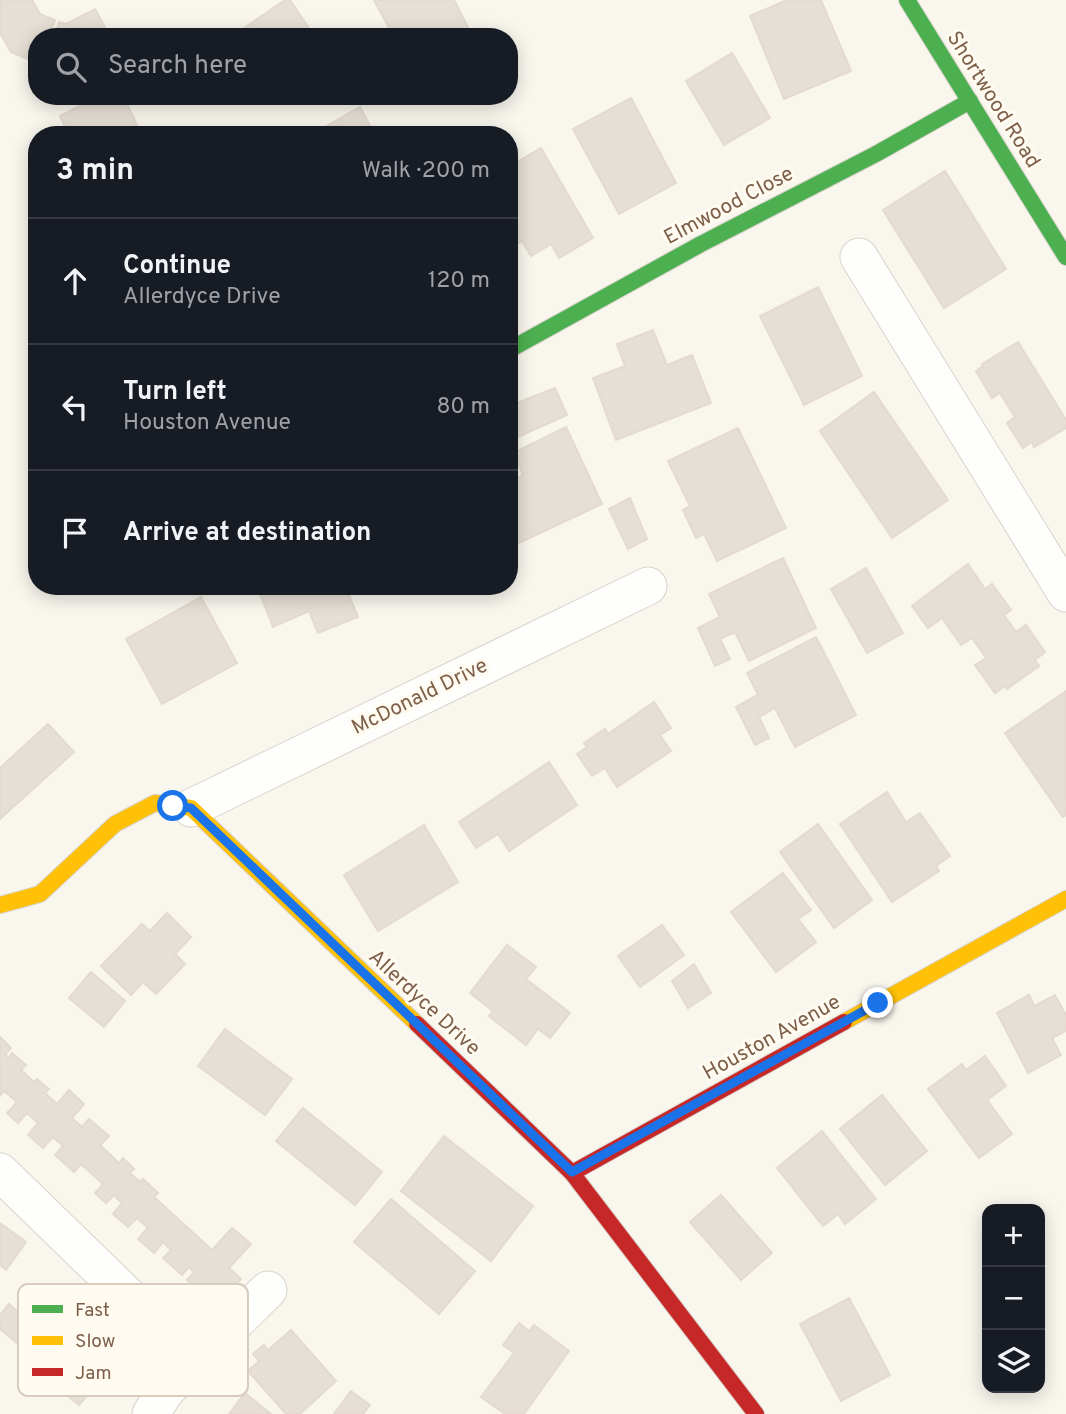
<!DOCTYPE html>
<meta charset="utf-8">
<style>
body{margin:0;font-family:Overpass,sans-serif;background:#20242c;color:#f1f3f6}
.controls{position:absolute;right:21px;bottom:21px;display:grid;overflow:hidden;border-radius:14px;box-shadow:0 4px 18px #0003}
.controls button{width:63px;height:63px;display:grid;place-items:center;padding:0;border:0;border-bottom:2px solid #363941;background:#171b24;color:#f1f3f6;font:35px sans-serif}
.stop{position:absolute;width:21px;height:21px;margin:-16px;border:5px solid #1a73e8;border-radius:50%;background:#fff}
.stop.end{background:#1a73e8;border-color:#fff;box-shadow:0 2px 7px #0008}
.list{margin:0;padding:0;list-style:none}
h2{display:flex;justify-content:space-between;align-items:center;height:91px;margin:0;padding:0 28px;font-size:30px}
h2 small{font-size:23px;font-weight:400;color:#9ea1a6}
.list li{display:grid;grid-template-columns:46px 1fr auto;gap:21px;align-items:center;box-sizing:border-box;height:126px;padding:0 28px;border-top:2px solid #363941}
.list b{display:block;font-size:26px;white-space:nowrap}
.list p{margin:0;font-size:23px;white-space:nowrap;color:#9ea1a6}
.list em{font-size:23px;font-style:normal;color:#9ea1a6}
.icon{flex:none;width:38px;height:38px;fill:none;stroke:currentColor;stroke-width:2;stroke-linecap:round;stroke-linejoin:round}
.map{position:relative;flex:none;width:1066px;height:1414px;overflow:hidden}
.search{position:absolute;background:#171b24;box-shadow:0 4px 18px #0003;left:28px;top:28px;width:490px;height:77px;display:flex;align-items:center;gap:18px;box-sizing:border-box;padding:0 24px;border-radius:28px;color:#9ea1a6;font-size:26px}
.panel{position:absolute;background:#171b24;box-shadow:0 4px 18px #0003;left:28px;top:126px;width:490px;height:469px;border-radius:28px}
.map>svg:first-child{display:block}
</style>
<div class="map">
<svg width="1066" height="1414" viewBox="0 0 1066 1414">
<rect width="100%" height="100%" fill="#f9f6ee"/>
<g fill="#e6dfd5" stroke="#e4dacf" stroke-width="2">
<path d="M0,0H32L40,14L55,20L48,37H37V63L11,52L0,33Z"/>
<path d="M285,0H290L315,37H231Z"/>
<path d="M374,0H454L471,33L463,37H394Z"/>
<path d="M787,0H821L851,71L784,99L750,16Z"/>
<path d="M95,9L110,37H54L59,22L66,24Z"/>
<path d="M732,53L770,118L724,145L686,81Z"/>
<path d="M100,96H123L142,135H69L60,116Z"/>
<path d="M631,98L676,183L619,214L573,129Z"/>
<path d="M360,107L375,135H311Z"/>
<path d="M541,148L593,238L559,258L551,244L531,256L522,241L509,249V167Z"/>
<path d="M945,171L1006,269L944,308L883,210Z"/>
<path d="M818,287L862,376L804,405L760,316Z"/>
<path d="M653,330L667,365L692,355L711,403L616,440L593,378L625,366L617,344Z"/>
<path d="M1018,342L1066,420V428L1034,447L1032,442L1023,448L1007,423L1015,417L1000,393L992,398L976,371L983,366L982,364Z"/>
<path d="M555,388L567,415L509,441V406Z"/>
<path d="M874,392L948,500L892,538L820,431Z"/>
<path d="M566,427L602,504L519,543L509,521V504L519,500L510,481L523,475L513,453Z"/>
<path d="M738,428L786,528L717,561L704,534L696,538L683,510L690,506L668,461Z"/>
<path d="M630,498L647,539L628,549L609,509Z"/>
<path d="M783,558L816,628L749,661L735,632L720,639L730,659L715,666L698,628L720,617L709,594Z"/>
<path d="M968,564L985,589L992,584L1011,610L1004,615L1016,632L1026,625L1045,652L1035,660L1039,666L1007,689L1005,686L995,693L975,665L986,658L972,638L961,645L942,618L928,628L912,606Z"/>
<path d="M866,568L903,633L867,653L831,589Z"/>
<path d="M257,586H345L358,617L318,633L309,611L273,627Z"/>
<path d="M201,597L237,663L162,704L126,639Z"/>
<path d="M816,637L856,715L795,747L775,708L759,717L769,738L755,745L736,707L758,695L747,673Z"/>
<path d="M1065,692L1066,815L1063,817L1005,733Z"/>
<path d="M654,702L671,728L660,735L671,751L617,787L605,768L592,776L577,754L587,747L584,743L605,729L608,734Z"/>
<path d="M48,724L74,752L0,819V768Z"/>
<path d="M549,762L577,805L509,851L498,834L476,848L459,822Z"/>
<path d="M887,792L906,822L920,813L950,856L936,866L939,871L892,902L840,824Z"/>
<path d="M818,824L872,900L834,928L780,852Z"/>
<path d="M424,825L458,882L378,931L344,875Z"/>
<path d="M783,873L811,910L798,919L816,942L776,972L731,912Z"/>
<path d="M167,913L191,937L175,954L185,964L156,994L143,982L131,995L101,966L142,924L150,931Z"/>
<path d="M662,925L684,955L640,987L618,956Z"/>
<path d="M507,945L536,967L526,979L570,1013L550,1038L538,1029L526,1045L489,1016L493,1011L470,993Z"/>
<path d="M694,964L711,993L688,1008L672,981Z"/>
<path d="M91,972L125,1001L104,1027L69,998Z"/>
<path d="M1029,995L1034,1006L1055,995L1066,1015V1031L1052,1038L1061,1055L1028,1073L997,1013Z"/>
<path d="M225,1029L292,1079L265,1115L198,1066Z"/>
<path d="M0,1037L11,1048L5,1054L9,1058L12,1053L26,1065L21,1070L34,1082L37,1079L49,1089L45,1093L57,1104L69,1090L84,1104L72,1118L82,1127L89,1119L109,1136L100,1145L119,1163L123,1158L134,1169L130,1173L140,1182L143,1179L158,1193L154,1197L212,1250L232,1228L251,1244L229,1268L241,1279L223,1299L212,1289L205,1297L187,1280L194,1272L189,1267L182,1275L163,1258L171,1250L163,1242L154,1253L138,1239L148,1228L137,1218L128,1227L113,1214L122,1203L114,1195L106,1203L95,1193L103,1184L81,1164L74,1172L55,1155L63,1146L53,1137L43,1148L28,1135L38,1123L27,1113L18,1123L7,1113L17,1102L4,1091L0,1096Z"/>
<path d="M985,1056L1006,1086L987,1100L1012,1134L979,1158L928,1089L962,1064L966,1070Z"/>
<path d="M882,1095L927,1151L885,1185L840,1129Z"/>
<path d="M303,1108L382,1172L355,1205L276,1141Z"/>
<path d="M822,1131L876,1199L845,1224L838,1214L823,1226L777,1168Z"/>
<path d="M444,1136L533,1206L491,1261L401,1191Z"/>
<path d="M721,1195L772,1253L741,1280L690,1222Z"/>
<path d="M391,1199L475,1271L439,1314L354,1242Z"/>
<path d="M0,1223L26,1242L6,1270L0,1265Z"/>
<path d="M849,1298L890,1375L841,1401L800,1324Z"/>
<path d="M9,1304L43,1333L61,1312L112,1354L95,1374L101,1379L79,1405L48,1379L63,1361L42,1343L31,1355L0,1329V1315Z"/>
<path d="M519,1323L529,1331L534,1325L569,1351L524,1414H505L481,1397L514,1353L503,1345Z"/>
<path d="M291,1330L336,1381L300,1414H286L248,1371L259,1361L253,1354L264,1345L268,1350Z"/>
<path d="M351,1391L370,1405L363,1414H334Z"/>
<path d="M245,1393L271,1414H229Z"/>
</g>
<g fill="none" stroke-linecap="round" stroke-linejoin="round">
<g stroke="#d9d3cc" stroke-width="39">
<g id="street">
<path d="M859,257L1066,593"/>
<path d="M191,808L648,586"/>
<path d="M0,1172L172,1339L176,1355L165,1391L151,1414"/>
<path d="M166,1390L268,1290"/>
</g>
</g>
<g stroke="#d8d2c9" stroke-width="18">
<g id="fast">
<path d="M907,0L1066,257"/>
<path d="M509,350L701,244L876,154L970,101"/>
</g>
</g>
<g stroke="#d8d2c9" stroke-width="18">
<g id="slow">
<path d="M0,905L40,894L115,824L155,803L191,808L417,1024"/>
<path d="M844,1022L1066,899"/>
</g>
</g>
<g stroke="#d8d2c9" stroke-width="18">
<g id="jam">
<path d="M417,1024L572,1173L756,1414"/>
<path d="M572,1173L844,1022"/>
</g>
</g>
<use href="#street" stroke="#fefefc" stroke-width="37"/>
<use href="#fast" stroke="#4caf50" stroke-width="16"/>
<use href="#slow" stroke="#ffc107" stroke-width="16"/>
<use href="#jam" stroke="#c62828" stroke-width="16"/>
</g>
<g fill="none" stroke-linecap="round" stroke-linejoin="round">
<path stroke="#1a73e8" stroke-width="9" d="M173,806L191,808L572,1172L878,1003"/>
</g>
<g text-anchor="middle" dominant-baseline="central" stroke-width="6" stroke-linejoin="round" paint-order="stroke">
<g font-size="21" fill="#7d5f49" stroke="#fffbf1">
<text transform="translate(993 100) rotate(58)">Shortwood Road</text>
<text transform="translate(729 206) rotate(-28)">Elmwood Close</text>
<text transform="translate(420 697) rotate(-26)">McDonald Drive</text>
<text transform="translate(424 1003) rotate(43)">Allerdyce Drive</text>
<text transform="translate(772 1038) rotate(-29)">Houston Avenue</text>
</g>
</g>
<rect x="18" y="1284" width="230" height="112" rx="10" fill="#fffbf1" stroke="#d8ccbf" stroke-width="2"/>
<rect x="32" y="1305" width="31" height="8" fill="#4caf50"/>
<rect x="32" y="1336" width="31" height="9" fill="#ffc107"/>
<rect x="32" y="1368" width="31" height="8" fill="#c62828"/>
<g font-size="19" fill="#7d5f49">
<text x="75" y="1316">Fast</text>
<text x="75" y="1347">Slow</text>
<text x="75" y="1379">Jam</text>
</g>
</svg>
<div class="controls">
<button>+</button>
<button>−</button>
<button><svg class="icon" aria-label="layers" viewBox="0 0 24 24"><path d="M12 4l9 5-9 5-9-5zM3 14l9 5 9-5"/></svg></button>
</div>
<div class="stop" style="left:173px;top:806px"></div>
<div class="stop end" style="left:878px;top:1003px"></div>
<div class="search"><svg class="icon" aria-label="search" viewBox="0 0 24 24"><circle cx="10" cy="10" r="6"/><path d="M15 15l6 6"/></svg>Search here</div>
<section class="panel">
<h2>3 min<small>Walk · 200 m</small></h2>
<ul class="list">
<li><svg class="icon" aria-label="ahead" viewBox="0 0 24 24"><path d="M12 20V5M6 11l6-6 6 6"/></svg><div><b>Continue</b><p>Allerdyce Drive</p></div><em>120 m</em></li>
<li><svg class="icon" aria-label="left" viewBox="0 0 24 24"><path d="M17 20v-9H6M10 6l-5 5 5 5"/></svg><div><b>Turn left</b><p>Houston Avenue</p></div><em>80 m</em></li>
<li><svg class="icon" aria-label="arrive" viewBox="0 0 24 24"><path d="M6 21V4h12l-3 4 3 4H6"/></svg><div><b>Arrive at destination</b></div></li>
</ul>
</section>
</div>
